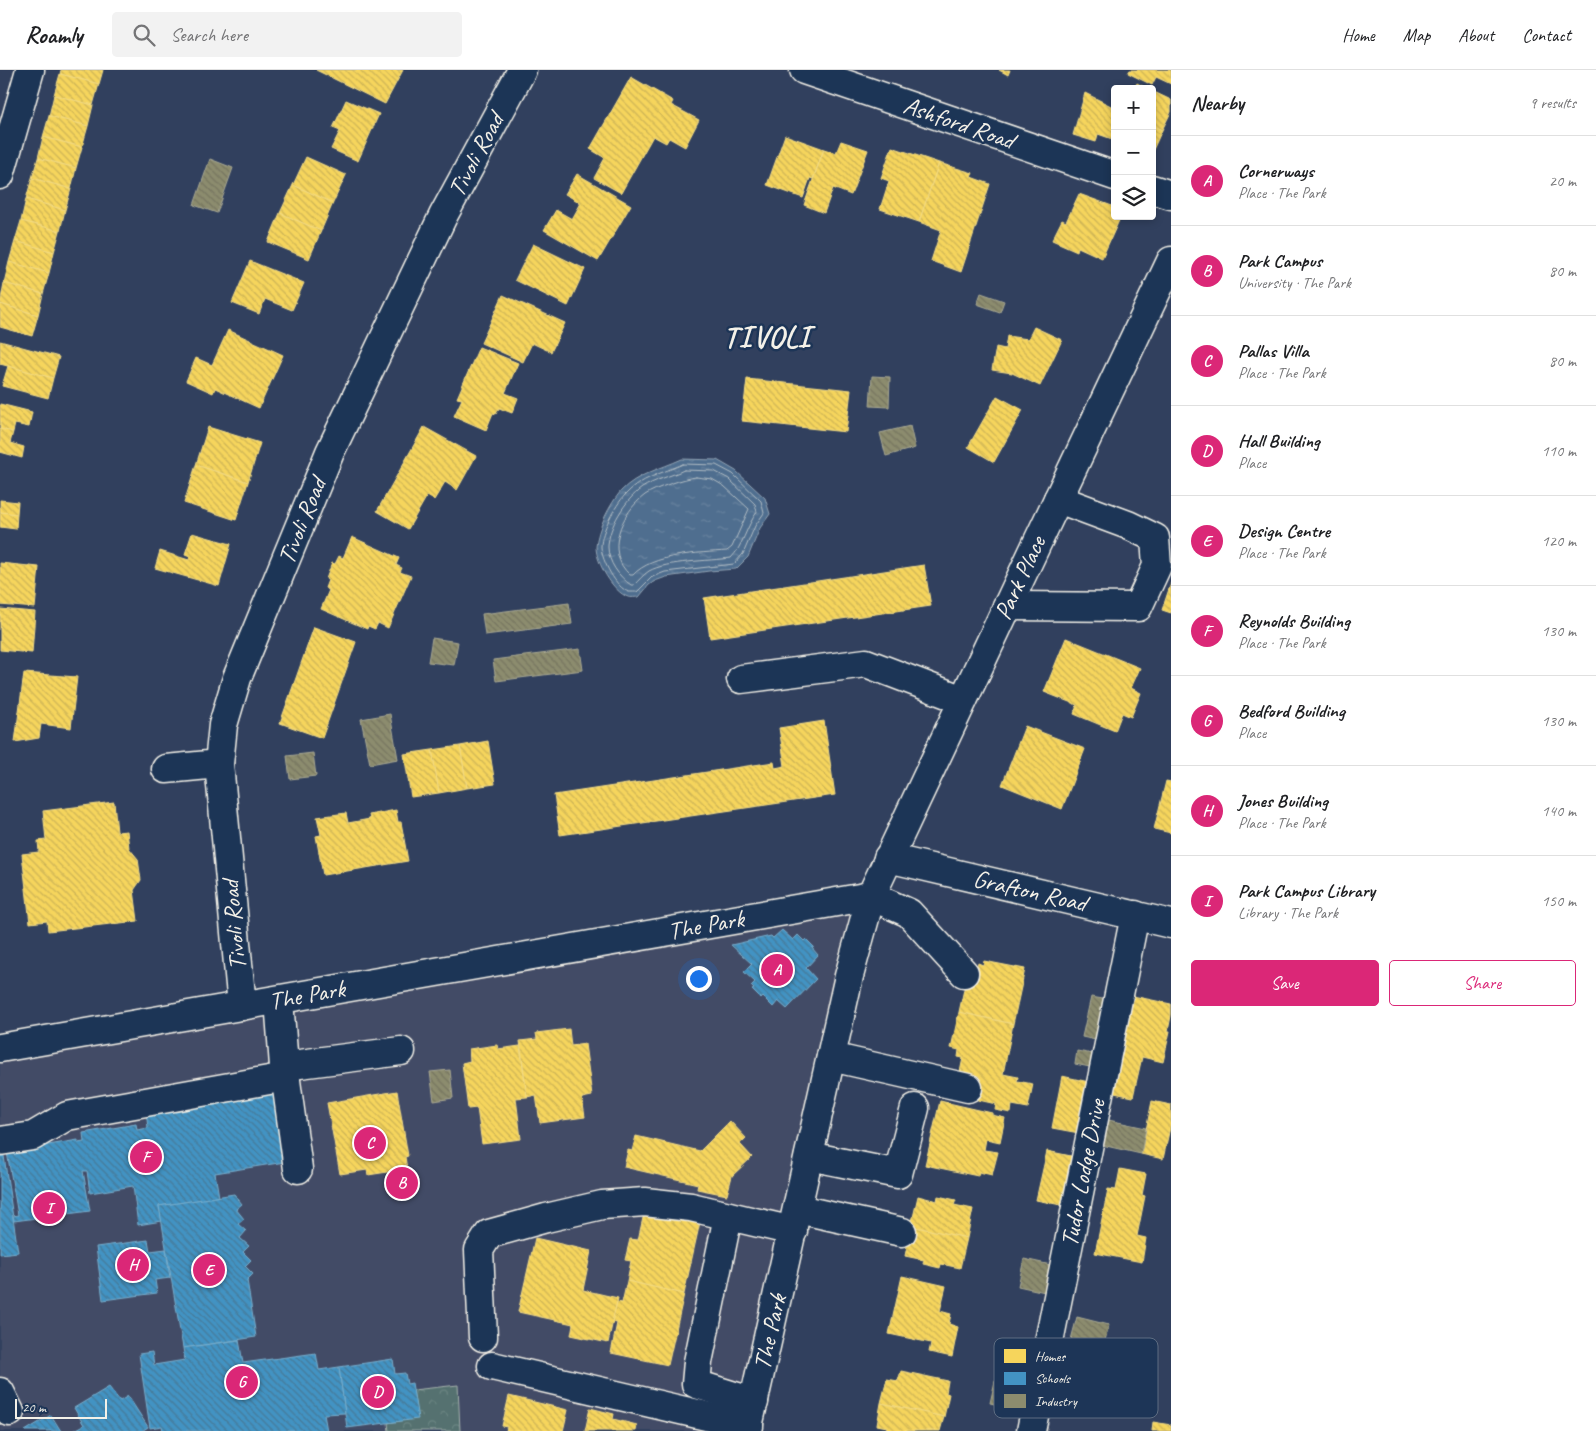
<!DOCTYPE html>
<meta charset="utf-8">
<style>
body{margin:0;font-family:Caveat,sans-serif;background:#f2f2f2;color:#202124}
.controls{position:absolute;right:15px;top:15px;display:grid;overflow:hidden;border-radius:5px;box-shadow:0 2px 8px #0003}
.controls button{width:45px;height:45px;display:grid;place-items:center;padding:0;border:0;border-bottom:1px solid #e0e0e0;background:#fff;color:#202124;font:25px sans-serif}
.scale{position:absolute;left:15px;bottom:12px;width:92px;box-sizing:border-box;padding-left:5px;border:2px solid #f4f1e8;border-top:0;font-size:14px;line-height:18px;white-space:nowrap;color:#f4f1e8;-webkit-text-stroke:4px #1d3557;paint-order:stroke}
.you{position:absolute;left:698px;top:908px;width:18px;height:18px;margin:-12px;border:4px solid #fff;border-radius:50%;background:#1a73e8;box-shadow:0 0 0 8px #1a73e833}
.badge{display:grid;place-items:center;width:32px;height:32px;border-radius:50%;background:#db2777;color:#fff;font-size:16px;font-weight:700}
.pin{position:absolute;translate:-50% -50%;border:2px solid #fff;box-shadow:0 1px 5px #0006}
.list{margin:0;padding:0;list-style:none}
h2{display:flex;justify-content:space-between;align-items:center;height:65px;margin:0;padding:0 20px;font-size:21px}
h2 small{font-size:16px;font-weight:400;color:#757577}
.list li{display:grid;grid-template-columns:32px 1fr auto;gap:15px;align-items:center;box-sizing:border-box;height:90px;padding:0 20px;border-top:1px solid #e0e0e0}
.list b{display:block;font-size:19px;white-space:nowrap}
.list p{margin:0;font-size:16px;white-space:nowrap;color:#757577}
.list em{font-size:16px;font-style:normal;color:#757577}
.actions{display:flex;gap:10px;padding:15px 20px}
.actions a{flex:1;padding:11px 0;border:1px solid #db2777;border-radius:5px;text-align:center;font-size:18px;color:#db2777}
.actions .main{background:#db2777;color:#fff}
.icon{flex:none;width:28px;height:28px;fill:none;stroke:currentColor;stroke-width:2;stroke-linecap:round;stroke-linejoin:round}
.map{position:relative;flex:none;width:1171px;height:1361px;overflow:hidden}
header{display:flex;align-items:center;gap:30px;box-sizing:border-box;height:70px;padding:0 25px;background:#fff;border-bottom:1px solid #e0e0e0}
header strong{font-size:24px}
nav{display:flex;gap:28px;margin-inline-start:auto;font-size:18px}
.search{width:350px;height:45px;background:#f2f2f2;display:flex;align-items:center;gap:12px;box-sizing:border-box;padding:0 18px;border-radius:5px;color:#757577;font-size:19px}
main{display:flex}
aside{flex:1;background:#fff}
.map>svg:first-child{display:block}
</style>
<header>
<strong>Roamly</strong>
<div class="search"><svg class="icon" aria-label="search" viewBox="0 0 24 24"><circle cx="10" cy="10" r="6"/><path d="M15 15l6 6"/></svg>Search here</div>
<nav><a>Home</a><a>Map</a><a>About</a><a>Contact</a></nav>
</header>
<main>
<div class="map">
<svg width="1171" height="1361" viewBox="0 0 1171 1361">
<defs>
<pattern id="forest-crowns" width="20" height="18" patternUnits="userSpaceOnUse" patternTransform="scale(1.25)"><rect width="20" height="18" fill="#54716f"/><path d="M2 6a3 3 0 1 1 6 0M12 15a3 3 0 1 1 6 0" fill="none" stroke="#6d8684"/></pattern>
<pattern id="water-ripples" width="26" height="14" patternUnits="userSpaceOnUse" patternTransform="scale(1.25)"><rect width="26" height="14" fill="#4f6e8f"/><path d="M2 4q2-2 4 0t4 0M15 11q2-2 4 0t4 0" fill="none" stroke="#69839f"/></pattern>
<pattern id="homes-back-hatch" width="6" height="6" patternUnits="userSpaceOnUse" patternTransform="scale(1.25)"><rect width="6" height="6" fill="#f6d55c"/><path d="M-1 5l2 2M0 0l6 6M5-1l2 2" fill="none" stroke="#cbb256"/></pattern>
<pattern id="schools-back-hatch" width="6" height="6" patternUnits="userSpaceOnUse" patternTransform="scale(1.25)"><rect width="6" height="6" fill="#4393c3"/><path d="M-1 5l2 2M0 0l6 6M5-1l2 2" fill="none" stroke="#457997"/></pattern>
<pattern id="industry-back-hatch" width="6" height="6" patternUnits="userSpaceOnUse" patternTransform="scale(1.25)"><rect width="6" height="6" fill="#8c8c6e"/><path d="M-1 5l2 2M0 0l6 6M5-1l2 2" fill="none" stroke="#757460"/></pattern>
</defs>
<rect width="100%" height="100%" fill="#31405e"/>
<filter id="ink" filterUnits="userSpaceOnUse"><feTurbulence type="fractalNoise" baseFrequency=".02" numOctaves="2"/><feDisplacementMap in="SourceGraphic" scale="10" xChannelSelector="R" yChannelSelector="G"/><feConvolveMatrix kernelMatrix="1 2 1 2 8 2 1 2 1" color-interpolation-filters="sRGB"/></filter>
<g filter="url(#ink)">
<path fill="#434b66" d="M871,826L747,1361H0V978Z"/>
<path fill="url(#forest-crowns)" stroke="#a4b1ac" d="M458,1315L460,1361H389L388,1353L417,1348L413,1320Z"/>
<path fill="url(#water-ripples)" stroke="#91a2b3" d="M682,389L717,390L736,401L765,428L770,444L760,458L748,487L736,499L709,501L666,507L655,511L649,515L639,527C636,527 631,528 628,527C613,522 596,492 596,477C597,459 610,434 621,421C637,404 660,399 682,389Z"/>
<g fill="url(#homes-back-hatch)" stroke="#f5dd86">
<path d="M61,0H103L99,14L60,4Z"/>
<path d="M316,0H403L385,34Z"/>
<path d="M999,0H1010L1008,5Z"/>
<path d="M1130,0H1171V14L1156,7L1152,15L1128,3Z"/>
<path d="M60,4L99,14L93,35L54,25Z"/>
<path d="M631,7L673,31L671,35L699,50L685,77L669,68L666,73L653,66L621,123L594,108L605,88L590,79Z"/>
<path d="M1137,13L1148,19H1134Z"/>
<path d="M1152,21L1171,30V42L1162,60L1152,56Z"/>
<path d="M1085,23L1115,38V70L1098,64L1096,72L1073,65Z"/>
<path d="M54,25L93,35L88,56L49,46Z"/>
<path d="M346,30L379,44L358,91L331,79L340,61L333,58Z"/>
<path d="M49,46L88,56L82,77L43,67Z"/>
<path d="M1152,56L1162,60L1152,82Z"/>
<path d="M785,65L824,79L813,109L810,108L803,128L767,115Z"/>
<path d="M43,67L82,77L76,98L38,88Z"/>
<path d="M841,71L868,80L851,125L833,118L824,143L804,135L824,79L836,83Z"/>
<path d="M892,77L939,93L919,152L880,139L889,111L881,108Z"/>
<path d="M306,87L346,105L333,133L293,115Z"/>
<path d="M38,88L76,98L71,119L32,108Z"/>
<path d="M939,93L973,103L971,107L990,114L961,202L931,191L941,160L919,152Z"/>
<path d="M577,104L631,135L598,191L544,160L556,140L572,149L581,133L565,124Z"/>
<path d="M32,108L71,119L65,140L26,129Z"/>
<path d="M293,115L333,133L321,161L280,143Z"/>
<path d="M1079,124L1115,137V146H1121L1102,188L1078,177L1077,181L1052,170L1062,150L1066,152Z"/>
<path d="M26,129L65,140L60,161L21,151Z"/>
<path d="M280,143L321,161L309,189L268,172Z"/>
<path d="M21,151L60,161L54,182L15,171Z"/>
<path d="M15,171L54,182L49,203L9,192Z"/>
<path d="M533,174L585,199L568,236L515,210Z"/>
<path d="M250,191L304,213L292,240L265,229L259,244L232,233Z"/>
<path d="M9,192L49,203L43,224L4,213Z"/>
<path d="M4,213L43,224L38,245L0,234Z"/>
<path d="M503,225L565,253L551,282L532,273L523,292L481,273Z"/>
<path d="M0,234L38,245L32,266L0,257Z"/>
<path d="M1034,257L1062,270L1040,316L1012,303L992,300L996,277L1005,279L1007,266L1028,269Z"/>
<path d="M228,260L283,285L259,338L215,318L213,323L186,311L196,288L212,295Z"/>
<path d="M0,271L59,287L53,308L0,294Z"/>
<path d="M479,277L518,293L505,323L518,328L512,343L499,338L496,344L493,343L486,360L454,346L462,329L457,328Z"/>
<path d="M8,296L53,308L48,328L2,316Z"/>
<path d="M747,309L851,320L846,362L742,351Z"/>
<path d="M997,326L1023,340L994,392L968,377Z"/>
<path d="M0,334L32,342L29,357L15,354L13,362L0,359Z"/>
<path d="M208,357L260,373L248,412L196,395Z"/>
<path d="M424,357L476,386L457,420L445,412L434,430L427,426L408,459L377,441Z"/>
<path d="M0,359L13,362L10,373L24,377L22,388L0,382Z"/>
<path d="M196,395L248,412L236,450L184,433Z"/>
<path d="M0,430L18,432L17,444L0,442Z"/>
<path d="M0,442L17,444L16,459L0,457Z"/>
<path d="M192,463L231,474L219,516L155,498L160,481L189,490L190,486L185,484Z"/>
<path d="M352,467L399,488L396,495L402,498L400,502L411,506L388,558L378,553L375,559L368,556L367,559L321,539L329,520L325,518L328,510L326,509L332,493L335,494L339,486L343,488Z"/>
<path d="M0,493L39,497L35,538L0,535Z"/>
<path d="M924,495L931,536L710,568L704,528Z"/>
<path d="M1171,513V543L1162,540Z"/>
<path d="M0,539L35,542L32,583L0,580Z"/>
<path d="M314,557L356,572L322,668L280,653Z"/>
<path d="M1066,568L1140,598L1131,618L1141,623L1131,647L1122,643L1115,661L1074,644L1077,635L1044,622Z"/>
<path d="M24,603L77,607L71,658L41,654L39,668L15,672Z"/>
<path d="M824,651L835,725L560,765L554,725L774,692L775,698L785,696L779,658Z"/>
<path d="M1025,656L1085,679L1062,739L1002,715Z"/>
<path d="M488,671L495,714L467,718L460,676Z"/>
<path d="M460,676L467,718L439,723L432,680Z"/>
<path d="M432,680L439,723L411,727L404,684Z"/>
<path d="M1166,711L1171,712V763L1154,759Z"/>
<path d="M114,732L117,762L127,761L129,778L138,789L141,810L134,820L138,851L48,861L47,851L30,853L22,784L39,782L38,771L46,770L43,741Z"/>
<path d="M396,740L398,752H401L408,791L323,805L316,766L321,765L317,747L346,743L348,753L370,749L369,745Z"/>
<path d="M984,891L1025,899L1013,954L959,942L966,910L974,911L978,893L983,895Z"/>
<path d="M1128,925L1171,934V946L1168,961H1170L1163,992L1142,987L1133,1027L1105,1021Z"/>
<path d="M959,942L1013,954L1003,1004L1018,1007L1017,1011L1033,1014L1028,1038L1012,1035L1011,1043L995,1040L996,1034L974,1029L979,1006L960,1002L963,988L958,987L959,980L951,978Z"/>
<path d="M569,959L571,976L585,974L592,1026L582,1028L585,1047L540,1053L536,1025L527,1027L520,971L537,969L536,963Z"/>
<path d="M497,975L498,979L520,976L527,1027L516,1028L521,1069L482,1074L477,1038L468,1039L462,993L470,991L469,979Z"/>
<path d="M1062,1006L1089,1012L1079,1063L1052,1058Z"/>
<path d="M397,1021L408,1086L405,1087L407,1099L368,1105L367,1100L340,1104L327,1033Z"/>
<path d="M940,1031L992,1043V1045L1005,1048L1000,1072L986,1069L984,1080L998,1082L992,1105L979,1102L978,1106L925,1095Z"/>
<path d="M1152,1031L1171,1035V1053L1163,1089L1141,1084Z"/>
<path d="M730,1051L746,1068L740,1074L752,1087L732,1106L727,1125L697,1119L698,1114L624,1097L628,1080L632,1081L636,1066L700,1081Z"/>
<path d="M1047,1081L1071,1086L1061,1135L1036,1130Z"/>
<path d="M1120,1099L1146,1104L1142,1125L1145,1126L1137,1166L1146,1168L1142,1192L1095,1183L1108,1119L1116,1120Z"/>
<path d="M918,1126L937,1131L938,1126L956,1130L954,1135L973,1139L967,1168L911,1156Z"/>
<path d="M645,1139L700,1152L684,1224L627,1211L631,1191L625,1190L630,1169L638,1170Z"/>
<path d="M911,1156L967,1168L960,1198L941,1194L940,1198L923,1194L924,1190L905,1186Z"/>
<path d="M535,1168L591,1181L583,1220L618,1228L608,1273L571,1265L573,1254L518,1242Z"/>
<path d="M902,1206L946,1216L940,1241L951,1244L949,1254L958,1257L952,1287L929,1282L931,1273L889,1264Z"/>
<path d="M627,1211L684,1224L668,1295L611,1283L617,1253L612,1252L617,1232L622,1233Z"/>
<path d="M901,1301L948,1311L946,1323L949,1324L944,1347L881,1333L887,1309L898,1311Z"/>
<path d="M509,1326L568,1340L563,1361H506L507,1357L502,1356Z"/>
<path d="M881,1333L944,1347L940,1361H886L887,1357L877,1355Z"/>
<path d="M590,1338L614,1344L613,1349L637,1355L636,1361H585Z"/>
<path d="M1153,1352L1171,1355V1361H1152Z"/>
</g>
<g fill="url(#schools-back-hatch)" stroke="#78afce">
<path d="M782,860L793,870L798,865L804,871L806,869L814,877L812,878L818,885L806,898L816,909L787,939L778,931L773,937L763,927L761,929L752,920L754,919L751,916L755,912L744,902L752,894L731,875L771,866L773,868Z"/>
<path d="M274,1021L285,1092L215,1103L219,1127L159,1136L162,1151L138,1155L133,1116L90,1123L87,1101H83L90,1141L14,1151L13,1146L18,1145L7,1082L78,1070V1073L84,1072L83,1063L136,1054L137,1060L148,1058L146,1041Z"/>
<path d="M0,1086H4L18,1182L0,1184Z"/>
<path d="M234,1124L242,1134L236,1139L244,1149L238,1154L246,1161L240,1168L249,1176L243,1182L251,1190L245,1196L253,1204L247,1210L256,1267L183,1278L159,1136Z"/>
<path d="M148,1170L150,1181L166,1179L170,1208L155,1210L157,1223L103,1230L96,1177Z"/>
<path d="M239,1270L243,1293L316,1283L319,1300L339,1297L345,1343L324,1344L327,1361H163L162,1356L150,1358L139,1284L152,1282L154,1295L185,1290L183,1278Z"/>
<path d="M393,1289L395,1304L405,1303L407,1314L412,1313L418,1349L347,1358L339,1297Z"/>
<path d="M109,1317L120,1331L128,1326L148,1357L142,1361H73L84,1355L74,1338Z"/>
<path d="M51,1345L61,1361H25Z"/>
</g>
<g fill="url(#industry-back-hatch)" stroke="#abaa93">
<path d="M210,89L233,98L217,143L194,135Z"/>
<path d="M981,223L1004,231L1000,242L977,234Z"/>
<path d="M872,306L890,307L889,337L870,336Z"/>
<path d="M910,356L915,378L886,386L880,363Z"/>
<path d="M569,533L572,554L485,565L482,544Z"/>
<path d="M432,568L458,572L454,595L428,592Z"/>
<path d="M580,579L583,600L496,611L493,590Z"/>
<path d="M390,644L398,689L370,694L361,649Z"/>
<path d="M313,683L316,706L290,709L287,686Z"/>
<path d="M1091,927L1109,930L1100,971L1082,967Z"/>
<path d="M1077,981L1098,985L1095,998L1075,994Z"/>
<path d="M450,1000L453,1028L434,1031L430,1002Z"/>
<path d="M1099,1048L1146,1058L1141,1084L1093,1073Z"/>
<path d="M1024,1189L1051,1195L1045,1222L1018,1216Z"/>
<path d="M1077,1247L1109,1255L1101,1286L1069,1277Z"/>
<path d="M995,1311L1018,1316L1013,1338L990,1333Z"/>
</g>
<g fill="none" stroke-linecap="round" stroke-linejoin="round">
<g stroke="#b2bdc4" stroke-width="1">
<path d="M683,394L716,395L733,404L761,431L764,443L755,456L743,484L734,494L665,502L652,507L637,522C636,522 631,522 629,522C616,518 602,491 601,477C601,461 615,436 625,425C640,408 663,403 683,394Z"/>
<path d="M684,400L714,401L729,409L755,434L757,442C746,457 743,476 731,488C709,491 667,491 649,501C643,505 639,510 634,515H631C619,507 608,492 608,477C608,457 626,429 642,418C654,410 671,406 684,400Z"/>
<path d="M696,407L712,409L724,416L749,439L732,477L727,481C699,483 652,484 633,505H630C604,482 621,443 645,425C655,418 685,408 696,407Z"/>
</g>
<g stroke="#f4f1e8" stroke-width="31">
<g id="minor">
<path d="M804,0L1115,106"/>
<path d="M0,105L30,0"/>
<path d="M1152,119L1171,125"/>
<path d="M1007,536L1138,537L1157,496L1155,468L1128,455L1058,429"/>
<path d="M741,609L866,593L963,630"/>
<path d="M166,699L219,694"/>
<path d="M888,788L1171,854"/>
<path d="M871,826L909,843L964,903"/>
<path d="M279,930L284,996L298,1099"/>
<path d="M242,936L219,694L223,655L237,608L330,382L443,146L522,0"/>
<path d="M0,978L871,826"/>
<path d="M831,987L968,1018"/>
<path d="M284,996L401,981"/>
<path d="M0,1071L33,1066L67,1046L286,1007"/>
<path d="M809,1086L898,1104L915,1038"/>
<path d="M798,1139L902,1162"/>
<path d="M728,1146L698,1292L696,1314L754,1332"/>
<path d="M483,1267L479,1180L489,1164L546,1148L602,1135L645,1132L691,1137L793,1161"/>
<path d="M492,1296L749,1356"/>
<path d="M0,1322L10,1342"/>
<path d="M747,1361L849,906L871,826L1039,469L1171,191"/>
<path d="M1031,1361L1135,845"/>
</g>
</g>
<use href="#minor" stroke="#1d3557" stroke-width="28"/>
</g>
</g>
<g text-anchor="middle" dominant-baseline="central" stroke-width="5" stroke-linejoin="round" paint-order="stroke">
<g font-size="25" fill="#f4f1e8" stroke="#1d3557">
<text transform="translate(959 53) rotate(19)">Ashford Road</text>
<text transform="translate(476 85) rotate(-62)">Tivoli Road</text>
<text transform="translate(302 451) rotate(-68)">Tivoli Road</text>
<text transform="translate(1020 508) rotate(-65)">Park Place</text>
<text transform="translate(1030 821) rotate(13)">Grafton Road</text>
<text transform="translate(234 855) rotate(-95)">Tivoli Road</text>
<text transform="translate(706 855) rotate(-10)">The Park</text>
<text transform="translate(307 925) rotate(-10)">The Park</text>
<text transform="translate(1083 1103) rotate(-79)">Tudor Lodge Drive</text>
<text transform="translate(770 1262) rotate(-77)">The Park</text>
</g>
<g font-size="30" font-weight="bold" letter-spacing="1" fill="#f4f1e8" stroke="#1d3557">
<text x="767" y="267">TIVOLI</text>
</g>
</g>
<rect x="994" y="1268" width="164" height="80" rx="8" fill="#1d3557" stroke="#5e6d82" stroke-width="1"/>
<rect x="1004" y="1279" width="22" height="14" fill="#f6d55c"/>
<rect x="1004" y="1302" width="22" height="13" fill="#4393c3"/>
<rect x="1004" y="1324" width="22" height="14" fill="#8c8c6e"/>
<g font-size="14" fill="#f4f1e8">
<text x="1035" y="1291">Homes</text>
<text x="1035" y="1313">Schools</text>
<text x="1035" y="1336">Industry</text>
</g>
</svg>
<div class="controls">
<button>+</button>
<button>−</button>
<button><svg class="icon" aria-label="layers" viewBox="0 0 24 24"><path d="M12 4l9 5-9 5-9-5zM3 14l9 5 9-5"/></svg></button>
</div>
<div class="scale">20 m</div>
<div class="you"></div>
<div class="pin badge" style="left:777px;top:900px">A</div>
<div class="pin badge" style="left:402px;top:1113px">B</div>
<div class="pin badge" style="left:370px;top:1073px">C</div>
<div class="pin badge" style="left:378px;top:1322px">D</div>
<div class="pin badge" style="left:209px;top:1200px">E</div>
<div class="pin badge" style="left:146px;top:1087px">F</div>
<div class="pin badge" style="left:242px;top:1312px">G</div>
<div class="pin badge" style="left:133px;top:1195px">H</div>
<div class="pin badge" style="left:49px;top:1138px">I</div>
</div>
<aside>
<h2>Nearby<small>9 results</small></h2>
<ul class="list">
<li><span class="badge">A</span><div><b>Cornerways</b><p>Place · The Park</p></div><em>20 m</em></li>
<li><span class="badge">B</span><div><b>Park Campus</b><p>University · The Park</p></div><em>80 m</em></li>
<li><span class="badge">C</span><div><b>Pallas Villa</b><p>Place · The Park</p></div><em>80 m</em></li>
<li><span class="badge">D</span><div><b>Hall Building</b><p>Place</p></div><em>110 m</em></li>
<li><span class="badge">E</span><div><b>Design Centre</b><p>Place · The Park</p></div><em>120 m</em></li>
<li><span class="badge">F</span><div><b>Reynolds Building</b><p>Place · The Park</p></div><em>130 m</em></li>
<li><span class="badge">G</span><div><b>Bedford Building</b><p>Place</p></div><em>130 m</em></li>
<li><span class="badge">H</span><div><b>Jones Building</b><p>Place · The Park</p></div><em>140 m</em></li>
<li><span class="badge">I</span><div><b>Park Campus Library</b><p>Library · The Park</p></div><em>150 m</em></li>
</ul>
<div class="actions"><a class="main">Save</a><a>Share</a></div>
</aside>
</main>
